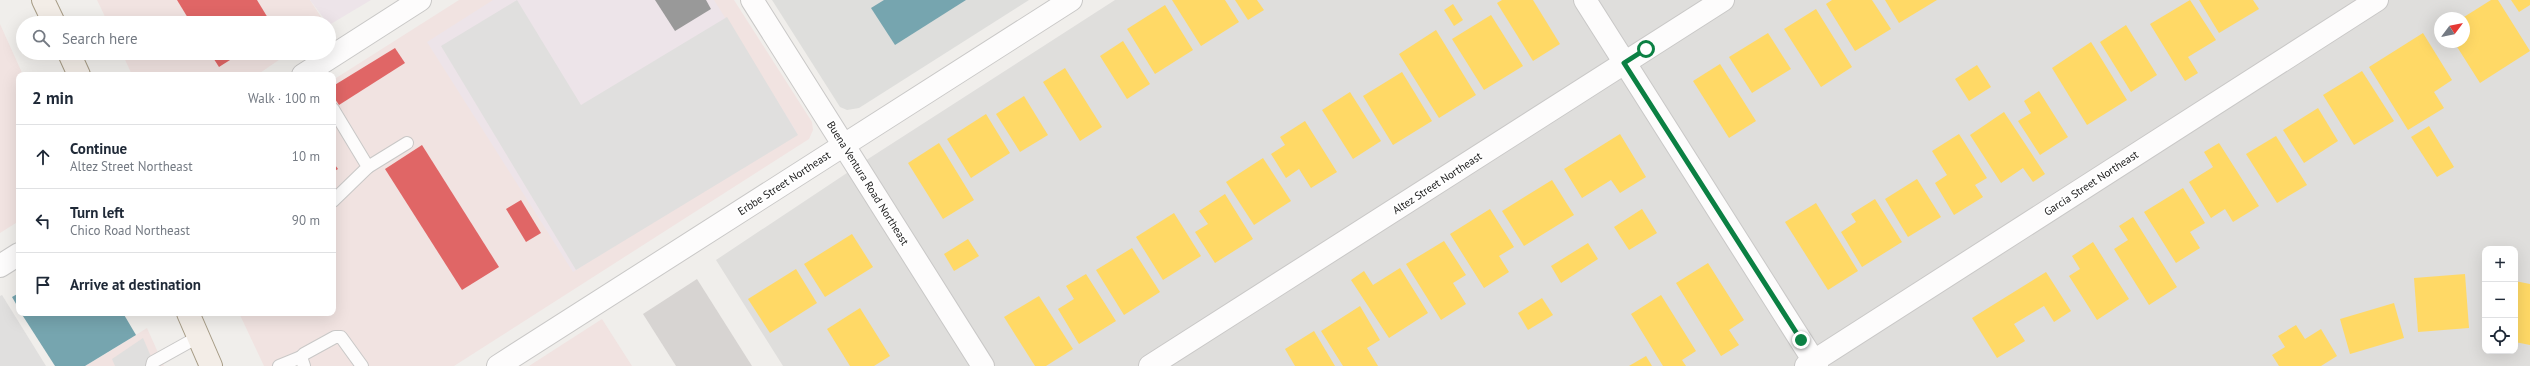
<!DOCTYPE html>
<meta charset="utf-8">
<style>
body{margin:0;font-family:"PT Sans",sans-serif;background:#f6f6f7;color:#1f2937}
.controls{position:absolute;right:12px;bottom:12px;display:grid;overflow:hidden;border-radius:8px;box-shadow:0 4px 16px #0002}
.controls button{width:36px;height:36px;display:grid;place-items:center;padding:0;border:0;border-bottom:1px solid #e0e1e3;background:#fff;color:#1f2937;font:20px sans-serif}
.compass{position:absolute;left:2434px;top:12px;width:36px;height:36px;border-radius:50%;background:#fff;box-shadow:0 4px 16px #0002;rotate:58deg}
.stop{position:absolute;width:12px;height:12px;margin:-9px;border:3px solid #0b8043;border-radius:50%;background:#fff}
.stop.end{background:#0b8043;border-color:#fff;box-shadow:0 1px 4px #0008}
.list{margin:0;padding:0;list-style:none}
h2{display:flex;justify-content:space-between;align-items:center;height:52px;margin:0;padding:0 16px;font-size:17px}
h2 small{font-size:13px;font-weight:400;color:#747a83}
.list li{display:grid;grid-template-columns:26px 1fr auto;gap:12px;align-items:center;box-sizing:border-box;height:64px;padding:0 16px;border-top:1px solid #e0e1e3}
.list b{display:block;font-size:15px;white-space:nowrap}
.list p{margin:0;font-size:13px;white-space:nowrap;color:#747a83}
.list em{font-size:13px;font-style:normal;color:#747a83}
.icon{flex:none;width:22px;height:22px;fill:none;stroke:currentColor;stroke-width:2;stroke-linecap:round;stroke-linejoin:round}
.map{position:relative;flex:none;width:2530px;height:366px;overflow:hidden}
.search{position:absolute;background:#fff;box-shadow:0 4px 16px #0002;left:16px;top:16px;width:320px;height:44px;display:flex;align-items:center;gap:10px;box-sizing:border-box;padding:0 14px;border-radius:22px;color:#747a83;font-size:15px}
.panel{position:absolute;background:#fff;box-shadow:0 4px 16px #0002;left:16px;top:72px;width:320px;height:244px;border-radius:8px}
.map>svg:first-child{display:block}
</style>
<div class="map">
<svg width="2530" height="366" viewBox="0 0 2530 366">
<rect width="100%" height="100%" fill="#f0eeeb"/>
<path fill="#dfdedc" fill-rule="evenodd" d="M1115,0H2530V366H783L716,260L868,159ZM2440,18H2464V42H2440ZM2485,249H2515V351H2485Z"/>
<g fill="#f1e3e1">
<path d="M97,0H310L325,23H108Z"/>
<path d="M459,0H734L812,122L813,130L809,139L454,366H264L239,313H333V80Z"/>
<path d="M0,24L23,75H19V221L0,233Z"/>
<path d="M122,53H289L257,75H132Z"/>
<path d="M602,319L632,366H529Z"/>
<path d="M147,328L164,366H85L107,353Z"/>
</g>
<g fill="#ede4e9">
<path d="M310,0H371L329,25Z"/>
<path d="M493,0H714L796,131L573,272L427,42Z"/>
</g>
<path fill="#dededc" d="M772,0H1029L859,108L847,110L840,107Z"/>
<g fill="#e0dfde">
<path d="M517,0L581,105L727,17L798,135L576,270L441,46Z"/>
<path d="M2,295L46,366H0V296Z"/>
<path d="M143,338L155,366H115L112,359Z"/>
</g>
<g fill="#ffd966">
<path d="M1172,0H1225L1239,22L1201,46Z"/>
<path d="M1235,0H1257L1264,10L1248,20Z"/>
<path d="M1502,0H1533L1560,44L1533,61L1497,3Z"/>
<path d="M1832,0H1872L1891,29L1855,51L1826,4Z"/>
<path d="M1885,0H1937L1899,23Z"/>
<path d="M2190,0L2216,40L2188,57L2198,73L2185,81L2150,24Z"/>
<path d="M2199,0H2253L2259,9L2219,33Z"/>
<path d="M2491,0H2498L2530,51L2480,83L2454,42H2464V17Z"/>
<path d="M2511,0H2530V5L2519,12Z"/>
<path d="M1453,4L1463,20L1454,26L1444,10Z"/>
<path d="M1165,5L1193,50L1155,74L1127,29Z"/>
<path d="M1816,9L1852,67L1821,87L1784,29Z"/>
<path d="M1491,15L1523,66L1484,90L1452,39Z"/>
<path d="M2126,25L2157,75L2131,92L2100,42Z"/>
<path d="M1436,30L1476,95L1439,118L1399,54Z"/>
<path d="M1768,33L1791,69L1752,93L1729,57Z"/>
<path d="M2423,33L2452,80L2434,92L2444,108L2408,130L2369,67Z"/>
<path d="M1123,41L1150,84L1127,99L1100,56Z"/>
<path d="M2091,42L2127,100L2087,125L2052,68Z"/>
<path d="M1720,64L1756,121L1729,138L1693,81Z"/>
<path d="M1977,65L1991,87L1969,101L1955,79Z"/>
<path d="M1065,68L1102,127L1080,141L1043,82Z"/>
<path d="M2362,71L2394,121L2354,145L2323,95Z"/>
<path d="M1402,72L1432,121L1393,145L1363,96Z"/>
<path d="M2039,91L2068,137L2040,155L2018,121L2031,113L2024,101Z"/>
<path d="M1350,92L1381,141L1353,159L1322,110Z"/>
<path d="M1024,96L1048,135L1020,152L996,114Z"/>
<path d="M2318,108L2338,141L2304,163L2283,130Z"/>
<path d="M2004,112L2045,174L2033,182L2023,168L2001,183L1970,135Z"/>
<path d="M986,114L1010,153L971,178L947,139Z"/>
<path d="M1305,121L1337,172L1311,188L1299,169L1286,178L1271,154L1285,145L1280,137Z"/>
<path d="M2429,126L2454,167L2437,177L2411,137Z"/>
<path d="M1620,134L1646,177L1620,193L1611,180L1582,198L1564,169Z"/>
<path d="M1959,134L1987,178L1975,185L1983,197L1954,215L1935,183L1947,175L1932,151Z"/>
<path d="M2276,136L2307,185L2277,203L2246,154Z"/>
<path d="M939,143L974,200L943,219L908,163Z"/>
<path d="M2219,143L2259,206L2233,222L2225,209L2211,218L2189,182L2213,167L2204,152Z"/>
<path d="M1263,158L1291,201L1254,225L1226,182Z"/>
<path d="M1917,179L1941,217L1908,237L1885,199Z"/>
<path d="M1552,180L1574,215L1524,246L1502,211Z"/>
<path d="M2183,188L2205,223L2190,232L2200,248L2176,263L2144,212Z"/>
<path d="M1225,194L1253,239L1215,263L1195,232L1208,224L1199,211Z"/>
<path d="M1875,199L1902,242L1862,267L1841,232L1856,222L1851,214Z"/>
<path d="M1816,203L1858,271L1828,290L1785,222Z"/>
<path d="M1490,209L1514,247L1499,256L1509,272L1484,288L1450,234Z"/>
<path d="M1642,209L1657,233L1629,250L1614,227Z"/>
<path d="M1174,213L1201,256L1163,280L1136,237Z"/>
<path d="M2133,217L2177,287L2149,305L2114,249L2128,240L2119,226Z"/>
<path d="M852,234L873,267L825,297L804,264Z"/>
<path d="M968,239L979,256L954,271L944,254Z"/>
<path d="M1444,241L1466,275L1453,283L1466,304L1441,320L1406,264Z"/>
<path d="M2093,242L2129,299L2097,320L2069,276L2080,269L2072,256Z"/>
<path d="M1588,243L1598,259L1561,283L1551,266Z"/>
<path d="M1132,248L1160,292L1124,315L1096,270Z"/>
<path d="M1708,263L1744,320L1729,330L1739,345L1721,356L1676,283Z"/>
<path d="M1400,268L1428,313L1389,338L1351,280L1364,271L1373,285Z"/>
<path d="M796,269L817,303L770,333L748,299Z"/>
<path d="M2046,272L2071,311L2054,322L2044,306L2014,324L2025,341L1997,358L1972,318Z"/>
<path d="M1086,274L1116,321L1079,344L1058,309L1074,299L1066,286Z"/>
<path d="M2465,274L2469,328L2418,332L2414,278Z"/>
<path d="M2515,281L2530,284V345L2515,342Z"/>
<path d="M1661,295L1696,351L1682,360L1686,366H1663L1631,314Z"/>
<path d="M1039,296L1073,349L1046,366H1035L1004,317Z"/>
<path d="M1542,298L1553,315L1528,330L1518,313Z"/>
<path d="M2394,303L2404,338L2350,354L2340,319Z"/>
<path d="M1360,306L1380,340L1367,348L1378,366H1343L1321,331Z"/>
<path d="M860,308L890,356L874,366H850L827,329Z"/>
<path d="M2296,325L2305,339L2321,329L2337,356L2321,366H2279L2272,355L2285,347L2278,336Z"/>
<path d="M1314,331L1335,366H1295L1285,349Z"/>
<path d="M1646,356L1652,366H1629Z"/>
</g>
<g fill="#e06666">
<path d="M177,0H257L271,23H191Z"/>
<path d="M395,48L405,63L339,105L333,96V86Z"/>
<path d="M210,53H241L219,67Z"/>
<path d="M422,145L499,267L462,290L385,169Z"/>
<path d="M333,162L338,169L333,172Z"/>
<path d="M521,200L541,233L526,242L506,209Z"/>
</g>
<g fill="#76a5af">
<path d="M884,0H966L895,45L871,8Z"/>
<path d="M19,293V309L12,297Z"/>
<path d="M21,313H123L136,335L85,366H55Z"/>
</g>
<path fill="#999" d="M655,0H706L711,9L675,31Z"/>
<path fill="#d7d4d2" d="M697,279L752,366H676L643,314Z"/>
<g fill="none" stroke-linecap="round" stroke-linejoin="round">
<g stroke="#c9c8c7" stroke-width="14">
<g id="service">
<path d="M333,109L368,167L333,201"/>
<path d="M368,167L407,143"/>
<path d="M152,366L153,362L198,337"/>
<path d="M279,366L301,357"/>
<path d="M304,366L301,357L304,354L335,337H341L362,366"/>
</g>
</g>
<g stroke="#c9c8c7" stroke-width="24">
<g id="minor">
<path d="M752,0L983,366"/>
<path d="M498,366L1071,0"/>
<path d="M1150,366L1723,0"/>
<path d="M1806,366L2377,0"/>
</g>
</g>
<g stroke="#c9c8c7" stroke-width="24">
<g id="tertiary">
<path d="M1585,0L1817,366"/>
<path d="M303,75L420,0"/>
<path d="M0,266L19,254"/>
</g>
</g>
<g stroke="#a79c86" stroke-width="24">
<g id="primary">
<path d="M43,0L54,23"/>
<path d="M69,53L79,75"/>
<path d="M188,313L211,366"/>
</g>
</g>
<use href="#service" stroke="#fdfcfc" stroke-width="12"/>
<use href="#minor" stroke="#fdfcfc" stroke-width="22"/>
<use href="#tertiary" stroke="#fdfcfc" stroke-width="22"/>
<use href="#primary" stroke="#f3ede7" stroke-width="22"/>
</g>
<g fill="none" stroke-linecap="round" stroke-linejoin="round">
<path stroke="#0b8043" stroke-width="5" d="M1646,49L1624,63L1801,340"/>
</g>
<g text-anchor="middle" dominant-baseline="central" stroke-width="4" stroke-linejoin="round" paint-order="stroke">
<g font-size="11" fill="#222" stroke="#fff">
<text transform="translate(784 183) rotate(-33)">Erbbe Street Northeast</text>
<text transform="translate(868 183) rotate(58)">Buena Ventura Road Northeast</text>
<text transform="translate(1437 183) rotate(-33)">Altez Street Northeast</text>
<text transform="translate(2091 183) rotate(-33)">Garcia Street Northeast</text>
</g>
</g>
</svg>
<div class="controls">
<button>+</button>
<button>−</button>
<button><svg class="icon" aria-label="locate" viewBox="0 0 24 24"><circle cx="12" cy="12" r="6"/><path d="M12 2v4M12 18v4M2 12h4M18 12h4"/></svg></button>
</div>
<svg class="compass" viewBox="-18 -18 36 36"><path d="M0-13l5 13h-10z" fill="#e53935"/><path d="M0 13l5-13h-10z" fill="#747a83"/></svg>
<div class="stop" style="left:1646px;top:49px"></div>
<div class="stop end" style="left:1801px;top:340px"></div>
<div class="search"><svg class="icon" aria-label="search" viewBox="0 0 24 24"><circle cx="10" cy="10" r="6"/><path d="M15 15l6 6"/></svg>Search here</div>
<section class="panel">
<h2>2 min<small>Walk · 100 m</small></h2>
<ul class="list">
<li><svg class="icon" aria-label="ahead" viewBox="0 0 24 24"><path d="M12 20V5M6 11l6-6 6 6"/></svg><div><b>Continue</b><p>Altez Street Northeast</p></div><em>10 m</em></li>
<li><svg class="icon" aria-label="left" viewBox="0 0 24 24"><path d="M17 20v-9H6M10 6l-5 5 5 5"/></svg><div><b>Turn left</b><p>Chico Road Northeast</p></div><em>90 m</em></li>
<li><svg class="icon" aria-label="arrive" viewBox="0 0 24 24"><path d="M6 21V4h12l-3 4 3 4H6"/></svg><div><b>Arrive at destination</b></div></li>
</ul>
</section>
</div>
